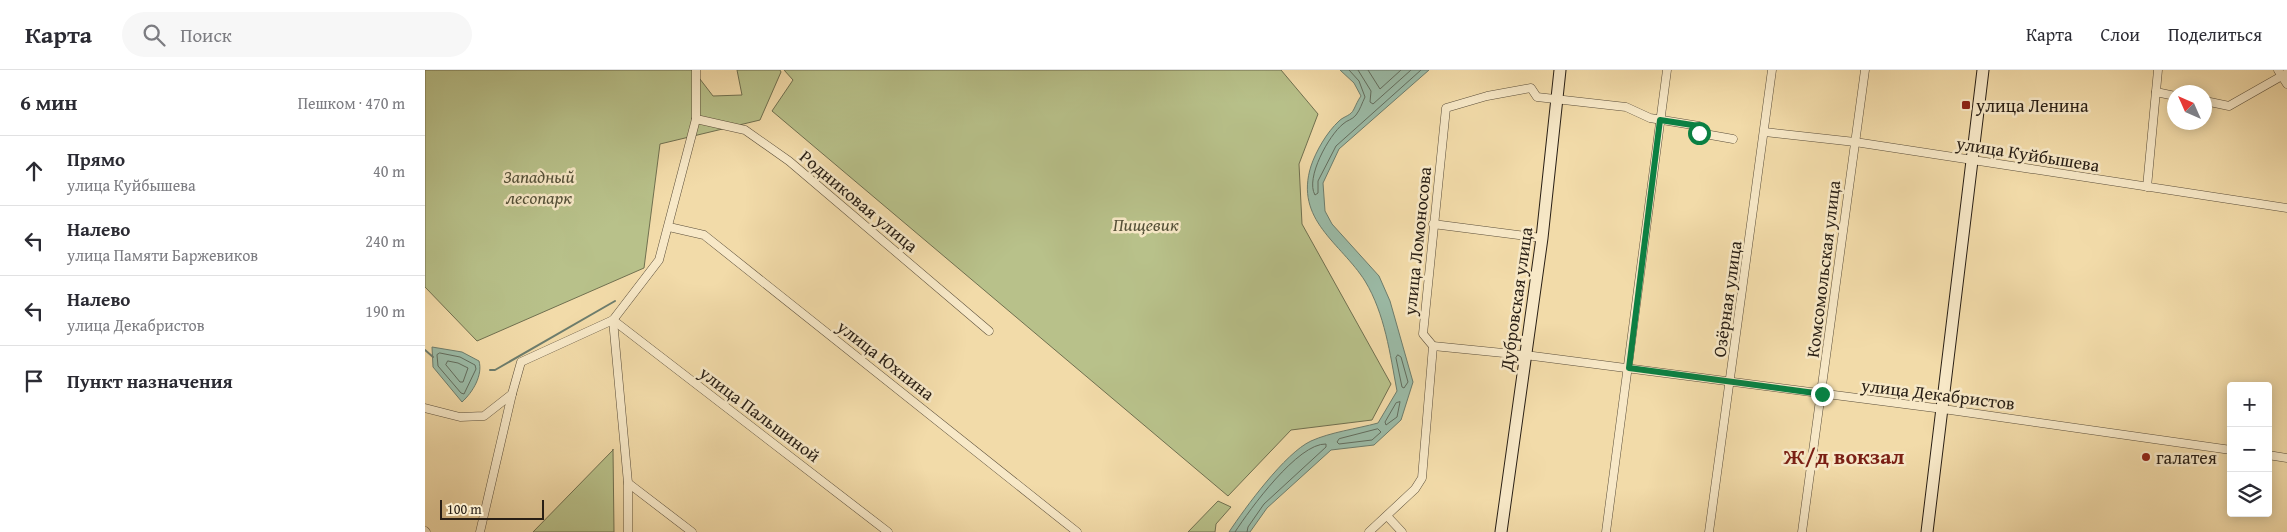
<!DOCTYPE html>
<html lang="ru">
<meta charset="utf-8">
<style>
body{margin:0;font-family:"Gentium Book Plus",serif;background:#f7f7f7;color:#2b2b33}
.controls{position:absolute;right:15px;bottom:15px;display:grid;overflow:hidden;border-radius:5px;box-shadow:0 2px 12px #0003}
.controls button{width:45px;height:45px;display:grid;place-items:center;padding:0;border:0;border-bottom:1px solid #e1e1e2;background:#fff;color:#2b2b33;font:25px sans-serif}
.compass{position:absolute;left:1742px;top:15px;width:45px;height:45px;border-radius:50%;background:#fff;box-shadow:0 2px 12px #0003;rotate:315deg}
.scale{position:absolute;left:15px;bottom:12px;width:104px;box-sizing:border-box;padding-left:5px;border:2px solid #291f15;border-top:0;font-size:14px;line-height:18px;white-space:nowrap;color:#291f15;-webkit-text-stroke:4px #f7e8c7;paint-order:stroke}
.stop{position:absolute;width:15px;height:15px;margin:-11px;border:4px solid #0b8043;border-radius:50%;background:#fff}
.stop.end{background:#0b8043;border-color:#fff;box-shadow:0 1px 5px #0008}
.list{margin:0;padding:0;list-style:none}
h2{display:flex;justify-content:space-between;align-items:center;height:65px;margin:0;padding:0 20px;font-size:21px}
h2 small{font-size:16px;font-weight:400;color:#7c7c81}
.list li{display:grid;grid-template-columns:32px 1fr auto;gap:15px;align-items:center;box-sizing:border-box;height:70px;padding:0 20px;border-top:1px solid #e1e1e2}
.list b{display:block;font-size:19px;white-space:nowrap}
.list p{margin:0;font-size:16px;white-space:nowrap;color:#7c7c81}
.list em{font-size:16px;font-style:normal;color:#7c7c81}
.icon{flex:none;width:28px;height:28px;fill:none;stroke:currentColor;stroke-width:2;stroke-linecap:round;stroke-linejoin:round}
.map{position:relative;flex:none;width:1862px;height:462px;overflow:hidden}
header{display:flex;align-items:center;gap:30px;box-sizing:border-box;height:70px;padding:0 25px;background:#fff;border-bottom:1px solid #e1e1e2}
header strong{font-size:24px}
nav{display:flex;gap:28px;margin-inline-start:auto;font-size:18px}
.search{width:350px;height:45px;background:#f7f7f7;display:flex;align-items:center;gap:12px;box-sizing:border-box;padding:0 18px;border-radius:28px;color:#7c7c81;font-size:19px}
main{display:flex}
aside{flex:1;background:#fff}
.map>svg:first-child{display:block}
</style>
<header>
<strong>Карта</strong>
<div class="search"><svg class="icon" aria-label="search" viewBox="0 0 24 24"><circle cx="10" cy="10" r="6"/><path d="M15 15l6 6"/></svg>Поиск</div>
<nav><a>Карта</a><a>Слои</a><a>Поделиться</a></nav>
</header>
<main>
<aside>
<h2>6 мин<small>Пешком · 470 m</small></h2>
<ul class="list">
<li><svg class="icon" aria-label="ahead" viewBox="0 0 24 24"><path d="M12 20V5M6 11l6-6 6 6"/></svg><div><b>Прямо</b><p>улица Куйбышева</p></div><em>40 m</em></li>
<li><svg class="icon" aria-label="left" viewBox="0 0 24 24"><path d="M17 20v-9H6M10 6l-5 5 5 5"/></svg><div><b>Налево</b><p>улица Памяти Баржевиков</p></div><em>240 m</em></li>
<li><svg class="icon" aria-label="left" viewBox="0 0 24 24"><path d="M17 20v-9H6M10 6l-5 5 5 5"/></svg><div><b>Налево</b><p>улица Декабристов</p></div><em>190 m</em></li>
<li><svg class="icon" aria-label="arrive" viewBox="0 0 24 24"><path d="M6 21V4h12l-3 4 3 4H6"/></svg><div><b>Пункт назначения</b></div></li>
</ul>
</aside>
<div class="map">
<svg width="1862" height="462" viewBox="0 0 1862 462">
<rect width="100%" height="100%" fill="#f2dba9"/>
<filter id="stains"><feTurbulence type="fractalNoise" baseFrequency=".004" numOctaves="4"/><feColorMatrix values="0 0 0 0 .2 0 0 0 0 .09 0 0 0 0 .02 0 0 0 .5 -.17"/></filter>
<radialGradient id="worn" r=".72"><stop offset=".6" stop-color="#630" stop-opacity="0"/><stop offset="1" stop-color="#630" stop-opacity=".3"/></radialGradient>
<g fill="#b8c18a" stroke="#707050">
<path d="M0,0H268L288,26L317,25L312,0H355L356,2L335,50L235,74L219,198L52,271L0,217Z"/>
<path d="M359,0H856L893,44L874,94L877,154L966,314L947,350L866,360L803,426L347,41L368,10Z"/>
<path d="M188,379L189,462H108L188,380Z"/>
<path d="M793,431L806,437L791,454L790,462H763Z"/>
</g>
<g fill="#9bbba7" stroke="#6d7d6d">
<path d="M915,0H1004L914,79L898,113L900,141L907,154L954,206L965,231L988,312L976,350L949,375L906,380L842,438L825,462H804C820,438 860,383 886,371C906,362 931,359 953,353L972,321C965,284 960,244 940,211C916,173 869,150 886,96C891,81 902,62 914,51C919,46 926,46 929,39C931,35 933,30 936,26L929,13Z"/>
<path d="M7,277L37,282L54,291C58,305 48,322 37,332L8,297Z"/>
</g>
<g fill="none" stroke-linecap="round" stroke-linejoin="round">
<g stroke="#626d5e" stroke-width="1">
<path d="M924,0L934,11L940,27C937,33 935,40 931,45C927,50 922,50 918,54C904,65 880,108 890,125L893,123V111L911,76L996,0"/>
<path d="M933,0L946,21L945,32L948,34L986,0"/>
<path d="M943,0L955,19L976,0"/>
<path d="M15,283L35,287L50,295L51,299L39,324L36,323L13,296L12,285Z"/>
<path d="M973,285L976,287L983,312L979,318L977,317L971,288Z"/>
<path d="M23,291L33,293L43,298L38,312H35L21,295Z"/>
<path d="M975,332L972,347L961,355L960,352L971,333Z"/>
<path d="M953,359L956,362L947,370L914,374L912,372L914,369Z"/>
<path d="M810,462C825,439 873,373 901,374V377L839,434L823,457L822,462"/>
</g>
<g stroke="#6d7d6d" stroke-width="2">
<path d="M0,280L8,287"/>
<path d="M65,300H70L190,231"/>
</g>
<g stroke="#5b4e3a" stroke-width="9">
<g id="street">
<path d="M1853,0L1862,14"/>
<path d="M1731,22L1750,26"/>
<path d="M1780,31L1804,36L1862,3"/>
<path d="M271,49L320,60L364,91L564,261"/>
<path d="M1340,62L1430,72L1862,138"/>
<path d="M1722,117L1733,0"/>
<path d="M1008,154L1117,168"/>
<path d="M244,157L279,165L652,462"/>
<path d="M188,250L463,462"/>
<path d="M188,250L203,413V462"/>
<path d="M1008,276L1108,286L1518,339L1806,380"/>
<path d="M0,338L35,347L59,346L87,324L96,292L188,250L234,190L271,49V0"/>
<path d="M1843,385L1862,388"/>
<path d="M203,413L267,462"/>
<path d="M963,447L977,462"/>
<path d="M0,461L1,462"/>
<path d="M55,462L87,324"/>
<path d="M944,462L990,419L997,408L1008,276L998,264L1021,38L1062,26L1106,18L1112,27L1201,37L1225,48L1274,56V63L1308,69"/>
<path d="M1181,462L1242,0"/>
<path d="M1284,462L1347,0"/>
<path d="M1377,462L1440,0"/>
</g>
</g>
<g stroke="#291f15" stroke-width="13">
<g id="secondary">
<path d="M1076,462L1117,168L1135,0"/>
<path d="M1502,462L1558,0"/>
</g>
</g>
<use href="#street" stroke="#f7e8c7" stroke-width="8"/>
<use href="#secondary" stroke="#f7e8c7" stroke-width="11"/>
</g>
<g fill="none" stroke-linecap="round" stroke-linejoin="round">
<path stroke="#0b8043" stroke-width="6" d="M1274,63V56L1235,50L1204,298L1397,324"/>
</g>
<g fill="#8f2418" stroke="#f7e8c7" stroke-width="2">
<rect x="1536" y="30" width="10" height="10" rx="2.5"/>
<circle cx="1721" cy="387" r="5"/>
</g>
<g text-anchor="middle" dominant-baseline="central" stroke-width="5" stroke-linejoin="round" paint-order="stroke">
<g font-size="18" fill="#291f15" stroke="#f7e8c7" text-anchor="start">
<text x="1551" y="35">улица Ленина</text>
<text x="1731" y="387">галатея</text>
</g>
<g font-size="18" fill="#291f15" stroke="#f7e8c7">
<text transform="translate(1603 84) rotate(9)">улица Куйбышева</text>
<text transform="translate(434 131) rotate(40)">Родниковая улица</text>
<text transform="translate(992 171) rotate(-84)">улица Ломоносова</text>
<text transform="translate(1398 199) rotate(-83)">Комсомольская улица</text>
<text transform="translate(1091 229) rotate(-82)">Дубровская улица</text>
<text transform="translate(1302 229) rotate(-82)">Озёрная улица</text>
<text transform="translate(461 290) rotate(38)">улица Юхнина</text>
<text transform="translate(1513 324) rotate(7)">улица Декабристов</text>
<text transform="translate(335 344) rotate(37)">улица Пальшиной</text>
</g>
<g font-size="18" font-style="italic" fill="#545038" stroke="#f7e8c7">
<text x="114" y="106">Западный<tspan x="114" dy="21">лесопарк</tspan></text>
<text x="721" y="154">Пищевик</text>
</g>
<g font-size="22" font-weight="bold" fill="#7a1f14" stroke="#f7e8c7">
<text x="1419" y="386">Ж/д вокзал</text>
</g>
</g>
<rect width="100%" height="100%" filter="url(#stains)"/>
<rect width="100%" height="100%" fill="url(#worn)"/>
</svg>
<div class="controls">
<button>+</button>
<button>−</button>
<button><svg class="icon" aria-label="layers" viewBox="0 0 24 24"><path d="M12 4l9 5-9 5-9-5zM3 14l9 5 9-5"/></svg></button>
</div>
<svg class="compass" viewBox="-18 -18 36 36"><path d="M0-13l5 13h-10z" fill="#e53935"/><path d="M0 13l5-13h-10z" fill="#7c7c81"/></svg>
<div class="scale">100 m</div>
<div class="stop" style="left:1274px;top:63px"></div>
<div class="stop end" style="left:1397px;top:324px"></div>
</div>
</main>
